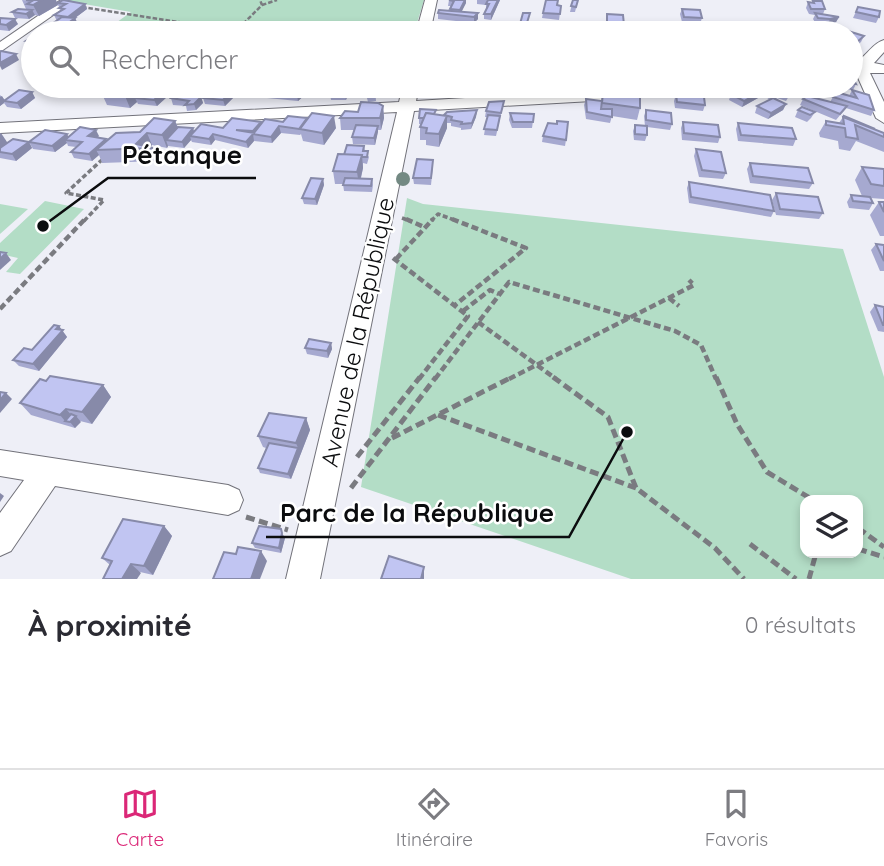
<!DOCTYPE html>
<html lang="fr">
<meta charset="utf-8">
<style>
body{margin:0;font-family:Quicksand,sans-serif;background:#f7f7f7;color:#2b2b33}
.controls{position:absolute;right:21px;bottom:21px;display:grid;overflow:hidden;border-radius:14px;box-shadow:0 4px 10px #0003}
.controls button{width:63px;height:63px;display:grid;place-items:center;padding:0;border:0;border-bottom:2px solid #e1e1e2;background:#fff;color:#2b2b33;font:35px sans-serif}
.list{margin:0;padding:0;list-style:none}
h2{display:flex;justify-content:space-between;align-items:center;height:91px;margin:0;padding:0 28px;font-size:30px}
h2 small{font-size:23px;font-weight:400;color:#7c7c81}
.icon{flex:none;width:38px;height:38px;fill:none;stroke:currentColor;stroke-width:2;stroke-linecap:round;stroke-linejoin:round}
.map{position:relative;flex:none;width:884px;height:579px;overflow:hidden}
.search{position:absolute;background:#fff;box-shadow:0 4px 10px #0003;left:21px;right:21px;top:21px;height:77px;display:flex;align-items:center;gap:18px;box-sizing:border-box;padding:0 24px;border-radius:38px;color:#7c7c81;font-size:26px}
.sheet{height:189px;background:#fff}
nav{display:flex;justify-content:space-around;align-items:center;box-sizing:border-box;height:98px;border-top:2px solid #e1e1e2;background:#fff;font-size:19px;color:#7c7c81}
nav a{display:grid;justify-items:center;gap:4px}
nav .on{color:#db2777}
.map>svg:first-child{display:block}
</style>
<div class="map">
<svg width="884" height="579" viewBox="0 0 884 579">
<rect width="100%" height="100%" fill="#eeeff7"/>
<g fill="#b3ddc6" fill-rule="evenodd">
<path d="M60,0H424L414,33H102L131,12Z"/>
<path d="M407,198L423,204L843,249L884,377V579H631L361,487ZM805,500H858V553H805Z"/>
<path d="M45,201L84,209L20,274L6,272L18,258L0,254V243Z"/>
<path d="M0,204L28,209L0,234Z"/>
</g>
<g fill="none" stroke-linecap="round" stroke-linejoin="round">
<g stroke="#72727a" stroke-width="2">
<g id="minor">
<path d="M61,0L72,2L0,52V42Z"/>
<path d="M425,0H437L430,33H416Z"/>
<path d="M884,40V52L874,63L884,65V73H870L884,102V123L876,118L855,71H851V63C865,61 870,44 884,40Z"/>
<path d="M403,86H419L416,101L657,86H711L703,91L610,100L414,111L320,579H286L397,112L0,133V123L399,102Z"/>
<path d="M0,450L228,485L239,490L243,500L239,510L228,515L55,486L11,551L0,556V513L24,480L0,476Z"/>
</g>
</g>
<g stroke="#7a7b80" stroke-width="2.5" stroke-dasharray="4.5 2" stroke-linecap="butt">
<path d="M262,5L277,0"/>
<path d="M82,7L178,22L289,33"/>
<path d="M234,33L262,5L260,0"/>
<path d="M172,98L184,86"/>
</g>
<g stroke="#7a7b80" stroke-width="3.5" stroke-dasharray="5 2.5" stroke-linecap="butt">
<path d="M172,98L174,96"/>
<path d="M402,218L410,221"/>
<path d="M84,221L104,200L66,193L105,157"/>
<path d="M431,221L438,214L457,221"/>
</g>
<g stroke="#7a7b80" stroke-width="4.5" stroke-dasharray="7 3.5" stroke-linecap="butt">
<path d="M406,219L424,227"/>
<path d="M452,219L526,248L455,305"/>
<path d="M393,258L468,316L419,379"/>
<path d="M396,259L433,219"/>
<path d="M669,298L679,306"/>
<path d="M0,309L85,219"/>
<path d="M463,311L490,290L499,294"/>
<path d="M478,322L556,379"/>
<path d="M435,379L509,282L675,331L701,345L716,379"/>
<path d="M509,379L694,285L689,280"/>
</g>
<g stroke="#7a7b80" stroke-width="5" stroke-dasharray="9 4.5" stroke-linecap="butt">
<path d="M553,377L608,417L636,488L715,548L744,579"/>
<path d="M716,377L737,424L767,472L813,500"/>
<path d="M438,415L636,488"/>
<path d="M392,438L512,377"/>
<path d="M357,457L420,377"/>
<path d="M351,488L436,377"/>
<path d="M246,517L288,530"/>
<path d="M858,528L884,547"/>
<path d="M750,544L796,579"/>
<path d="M858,549L884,557"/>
<path d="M809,579L816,553"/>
</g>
<use href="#minor" fill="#fff" fill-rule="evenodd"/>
</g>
<circle fill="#738983" cx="403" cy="179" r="7"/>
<g fill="#a6a9d0">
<path d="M22,0L85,4L87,9L75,18L78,24L64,33L52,32L49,26L57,21L54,15L61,11L58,5L39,16L35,15L29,19L15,18L12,12L26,9Z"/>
<path d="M449,0H466V3L461,12L478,19L474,23L438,19V13L450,11L451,6H448Z"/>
<path d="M477,0H500L491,20L484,19V14L486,10V5L477,4Z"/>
<path d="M573,0H578L575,12H570Z"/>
<path d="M813,1L825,9L823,14L839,17L836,22L828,24H816L813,19L815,15L809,14L806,8L808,2L812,3Z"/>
<path d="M557,5L561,6L559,20L542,18L543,13Z"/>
<path d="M858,7L879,17L876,23L853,18Z"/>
<path d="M682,9L702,18L700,24L682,22L680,14Z"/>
<path d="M530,13L525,33H509V27L520,24Z"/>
<path d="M607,14L624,25L623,31L605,29Z"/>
<path d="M0,18L18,24L9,31L0,30Z"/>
<path d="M447,22L468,23L467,29L465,33H449L447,28Z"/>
<path d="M785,23L794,30L805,33H785L783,29Z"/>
<path d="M851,33L864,36L861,42L854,48L851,47Z"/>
<path d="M33,37V48L29,47L26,41Z"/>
<path d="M851,75L856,84L853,90L828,87L827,86H851Z"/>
<path d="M67,86H143L144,90H165L168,96L157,106L138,104L137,102L130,108L107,105L102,94Z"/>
<path d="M164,86H181L174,92L166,91Z"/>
<path d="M237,86L239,92L225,106L205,104L203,98Z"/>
<path d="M241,86H263L260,90L242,88Z"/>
<path d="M307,86L308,92L298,101L267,98L265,92Z"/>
<path d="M377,86H398L397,88H393L391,93H381V87H377Z"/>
<path d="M435,86H463L459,94L435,91Z"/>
<path d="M492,86H526V89L510,87L508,93L491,91Z"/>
<path d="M771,86L782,88L792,91L786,101L777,98L776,99L786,104L783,110L768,119L755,113L757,106L770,100L766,97Z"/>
<path d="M791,86H822L826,91L823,97L798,96Z"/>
<path d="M310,87L349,90L346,100H331L330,94V95L311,93Z"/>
<path d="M375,87L376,101L368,102L367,98H352L351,92Z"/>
<path d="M852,90L874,110L871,116L846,108L836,120L800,105L803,99L830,102L836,92L849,96Z"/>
<path d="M32,92L35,98L21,109L7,107L4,103L0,106V95L5,100Z"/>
<path d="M603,92L640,108L637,120L612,116L610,123L586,119L584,105L586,99L601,101Z"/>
<path d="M760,92L758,98L742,107L729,100L731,94Z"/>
<path d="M676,94L705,105L703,111L675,108L674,101Z"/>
<path d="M202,95L200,97H201L203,103L196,110L187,111L186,106L173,105L171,98Z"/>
<path d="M504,101L496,136L484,135L487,117H485L486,111Z"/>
<path d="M383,106L384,118L381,130H378L375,145L353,144L352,137L355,130H341L340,118Z"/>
<path d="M477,110L476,117L471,129L461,130V128L451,126V123H447V128L439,147L426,145V140H420V127L421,124H419V118L436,115H444Z"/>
<path d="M646,110L672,124L670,130L647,127V135L645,141L634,140L633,131L635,125L645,126L644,116Z"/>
<path d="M798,110L815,112L811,118L807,122L795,117Z"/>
<path d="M510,113L534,114L532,128H512L509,120Z"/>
<path d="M843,117L884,133V152L856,141L850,151L839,149L838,141L820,137L819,133L826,121L839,123Z"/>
<path d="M175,121L178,127L193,128L194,131L261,122V124L336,128L324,145L303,141L301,134L300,135L281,133L272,143L254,141L248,148L215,140L211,145L192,142L191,140L184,148L168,146L167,148L152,145L150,148H153L158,161L102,163L99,155L92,161L74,158L71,152L76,147L68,146L67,143L55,152L33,149L29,142L67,134L68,137L99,136L97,138L106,139L107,141L140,132Z"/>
<path d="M683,122L720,137L718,143L682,140L681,128Z"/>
<path d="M738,123L796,139L793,146L738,141L736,129Z"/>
<path d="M0,133L7,143L29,142L32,148L16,161L0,158Z"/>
<path d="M543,136L566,140L565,146L542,142Z"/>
<path d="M364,146L365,151L369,157L367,164L363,163V168L361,178L372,179L373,185L372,192L344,191L343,184H335L333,171Z"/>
<path d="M696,149L726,173L723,179L699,177L694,156Z"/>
<path d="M750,163L813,183L809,189L750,183L747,169Z"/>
<path d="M433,166L431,185L414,184L413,178Z"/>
<path d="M862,167L884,169V199L870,198L873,203L869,210L849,208L847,202L851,195L862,196L855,180Z"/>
<path d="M323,179L324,185L317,205L304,204L302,198Z"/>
<path d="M689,182L774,211L771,217L689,203L687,188Z"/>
<path d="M776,193L823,213L819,219L776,215L772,200Z"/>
<path d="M879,202H884V236H880L870,215Z"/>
<path d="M876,244L884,245V271H880L871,250Z"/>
<path d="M875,305L884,307V332L878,331L870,312Z"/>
<path d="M59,326L67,337L39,371L19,366L13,360L32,350Z"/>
<path d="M331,343L332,349L328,358L307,354L305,348Z"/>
<path d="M46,381L103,385L111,397L92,424L80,421L75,428L31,415L20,403Z"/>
<path d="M306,418L310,430L291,479L260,473L258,468L266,448L263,447L258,436Z"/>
<path d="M164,526L172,536L153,575L110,565L102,558Z"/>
<path d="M285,538L281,553L255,548L252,543Z"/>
</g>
<g fill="#878aa9">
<path d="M42,0H56L58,5L39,16L33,5Z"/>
<path d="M465,0H466V3L460,15V10Z"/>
<path d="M498,0H500L491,20V14Z"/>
<path d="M85,4L87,9L75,18L78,24L65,33L63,27L68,17Z"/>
<path d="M32,10L35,15L29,19L26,14Z"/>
<path d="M478,13V19L474,23V17Z"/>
<path d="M839,17L836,22L828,24L830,19Z"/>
<path d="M15,19L18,24L9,31L6,25Z"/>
<path d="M16,54L19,60L2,70L0,66V63Z"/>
<path d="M103,86H113L103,94L100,88Z"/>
<path d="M138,86H143L146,94L135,98L137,102L130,108L125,96Z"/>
<path d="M172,86H181L174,92Z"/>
<path d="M237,86L239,92L225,106L223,100Z"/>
<path d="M307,86L308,92L298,101L297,95Z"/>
<path d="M331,86H336L330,95L329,89Z"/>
<path d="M348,86L349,90L346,100L345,94Z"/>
<path d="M200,89L202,95L195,102L193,96Z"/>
<path d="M165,90L168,96L157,106L154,100Z"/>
<path d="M32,92L35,98L21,109L17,103Z"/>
<path d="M760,92L758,98L742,107L744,101Z"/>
<path d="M2,96L5,101H4V103L0,106V97Z"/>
<path d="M201,97L203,103L196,110L194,104Z"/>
<path d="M786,104L783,110L768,119L771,113Z"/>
<path d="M383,106L384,118L381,130L380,118Z"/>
<path d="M477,110L476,117L471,129L472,123Z"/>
<path d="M334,116L336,128L324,145L322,133Z"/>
<path d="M447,116V128L439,147V134Z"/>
<path d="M175,121L180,133L166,140L168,146L167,148L162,135Z"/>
<path d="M279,126L281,133L272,143L271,137Z"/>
<path d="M378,126V132L375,145L374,138Z"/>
<path d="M193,128L195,135L190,136L191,140L184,148L182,142Z"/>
<path d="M96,130L99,136L91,143L88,136Z"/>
<path d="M1,133L9,145L0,152V134Z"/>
<path d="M147,133L152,145L149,148L136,144Z"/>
<path d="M67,134L70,140H65L67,143L55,152L52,146Z"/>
<path d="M213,134L215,140L211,145L209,139Z"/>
<path d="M253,134L254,141L248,148L246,142Z"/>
<path d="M106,139L109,146L96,150L99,155L92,161L89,154Z"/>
<path d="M29,142L32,148L16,161L12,154Z"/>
<path d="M362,155L363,168L359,185L357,172Z"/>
<path d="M323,179L324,185L317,205L315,199Z"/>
<path d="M6,253L11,260L0,270V259Z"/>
<path d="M59,326L67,337L39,371L33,364Z"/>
<path d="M331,343L332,349L328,358L327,351Z"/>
<path d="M103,385L111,397L92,424L82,412Z"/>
<path d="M6,393L12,399L0,413V400Z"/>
<path d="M66,409L74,418L76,416L81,422L75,428L70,422L65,421L60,415Z"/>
<path d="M306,418L310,430L291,479L288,474L298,448L296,443Z"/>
<path d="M0,493L4,496L0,502Z"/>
<path d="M164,526L172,536L153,575L144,566Z"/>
<path d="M282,533L285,538L281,553L279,548Z"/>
<path d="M261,551L267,561L260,579H251Z"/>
<path d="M131,564L141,573L137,579H122Z"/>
<path d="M424,567V579H421Z"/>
</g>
<g fill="#c1c5f2" stroke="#878aa9" stroke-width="2">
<path d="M26,0H42L33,5L27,4L32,1Z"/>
<path d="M63,0L85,4L68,17L54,15L64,9L59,8L66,4L57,3Z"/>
<path d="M449,0H465L460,10L450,9L454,1Z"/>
<path d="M488,0H498L491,14H484L489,4H486Z"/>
<path d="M546,0H558L557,5L561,6L560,14L543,13Z"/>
<path d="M573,0H578L576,7L571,6Z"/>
<path d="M813,1H822L825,9H811L808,2L814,3Z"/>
<path d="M858,7L880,11L879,17L856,12Z"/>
<path d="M18,9L32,10L26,14L12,12Z"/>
<path d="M682,9L700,10L702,18L684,17Z"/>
<path d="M439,10L478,13L474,17L438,13Z"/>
<path d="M523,13H530L525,29L509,27L511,23L520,24Z"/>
<path d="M815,13L839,17L830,19L818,18Z"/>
<path d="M607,14L623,15L624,25L607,23Z"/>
<path d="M62,17L75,18L63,27L49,26Z"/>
<path d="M0,18L15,19L6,25L0,24Z"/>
<path d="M447,22L468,23L465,29L450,30Z"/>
<path d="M785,23L791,24L794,30L805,31V33H790Z"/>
<path d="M67,28H74L70,33H63Z"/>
<path d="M848,31L864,36L857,42L851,41V33H845Z"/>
<path d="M33,37V42L26,41Z"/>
<path d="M1,51L16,54L0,63V52Z"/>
<path d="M851,75L856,84L851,83Z"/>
<path d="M111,86H138L125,96L102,93Z"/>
<path d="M237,86L223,100L203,98L209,91L217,92L221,87Z"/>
<path d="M271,86H307L297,95L265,92Z"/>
<path d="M311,86H331L329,89L310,87Z"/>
<path d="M334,86H348L345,94L330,93Z"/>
<path d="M352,86L375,87L376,95H367V92H351Z"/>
<path d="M439,86H461L460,88Z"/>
<path d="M747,86L760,92L744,101L731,94Z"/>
<path d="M771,86H782L781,87L792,91L789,95L779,92L777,96L768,91Z"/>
<path d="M798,86H822L826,91L801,90Z"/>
<path d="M147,87L165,90L154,100L135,98Z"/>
<path d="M183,87L200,89L193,96L201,97L194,104L185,105L189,101L171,98Z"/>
<path d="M19,90L32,92L17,103L4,101Z"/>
<path d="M852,90L869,95L874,110L833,97L836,92L857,98Z"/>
<path d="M603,92L640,96V108L602,103Z"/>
<path d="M676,94L704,97L705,105L677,102Z"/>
<path d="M807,96L847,106L840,114L803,99Z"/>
<path d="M773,98L786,104L771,113L757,106Z"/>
<path d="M586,99L602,101L601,109H612V117L587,112Z"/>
<path d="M504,101L501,113L486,111L489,102Z"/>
<path d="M361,102L378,103L383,106L380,118H340L345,111L358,112Z"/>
<path d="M802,107L815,112L810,115L798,110Z"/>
<path d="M420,109L436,110L434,114L426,113L424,118H419Z"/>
<path d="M477,110L472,123L461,124L462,122L451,120L452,117L444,115L447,112Z"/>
<path d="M646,110L671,113L672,124L646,120Z"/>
<path d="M312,113L334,116L322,133L300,129Z"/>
<path d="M426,113L447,116L439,134L426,133L427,128L420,127Z"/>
<path d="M510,113L534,114L533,122H513Z"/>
<path d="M488,115L500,116L497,130L484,129Z"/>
<path d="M288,116L307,118L299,129L279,126L271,137L253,134L246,142L213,134L209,139L190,136L201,124L223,128L232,118L261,122L253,131L236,130L254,133L265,119L283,122Z"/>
<path d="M844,116L875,129L844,117Z"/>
<path d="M843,117L884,133V137L855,125L858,139L846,137L845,128L826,125V121L844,124Z"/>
<path d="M154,118L175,121L162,135L147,133L136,144L153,148L96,150L116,133L140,132Z"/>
<path d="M557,121L568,122L566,140L543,136L548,123L557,124Z"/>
<path d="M683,122L718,125L720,137L684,133Z"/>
<path d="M738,123L792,128L796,139L741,135Z"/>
<path d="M356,125L378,126L374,138L352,137Z"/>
<path d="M635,125L647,126V135L635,134Z"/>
<path d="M80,127L96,130L88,136L106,139L89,154L71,152L82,142L65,140Z"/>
<path d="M178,127L193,128L182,142L166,140Z"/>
<path d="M45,130L67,134L52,146L29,142Z"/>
<path d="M13,139L29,142L12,154L0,152V148Z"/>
<path d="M347,145L364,146L363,151H368L367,157H362V155H344Z"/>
<path d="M696,149L721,152L726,173L702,170Z"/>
<path d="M338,154L362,155L357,172L333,171Z"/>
<path d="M417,159L433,160L431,178H413Z"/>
<path d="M750,163L808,168L813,183L753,176Z"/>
<path d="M862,167L884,169V186L871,184Z"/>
<path d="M311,178L323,179L315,199L302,198Z"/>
<path d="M345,178L372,179L371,186L343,185Z"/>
<path d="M689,182L770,195L774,211L691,197Z"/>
<path d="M776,193L818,197L823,213L780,209Z"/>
<path d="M851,195L870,197L873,203L853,201Z"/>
<path d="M879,202H884V212Z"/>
<path d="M876,244L884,245V261Z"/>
<path d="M0,252L6,253L0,259Z"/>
<path d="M875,305L884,307V325H883Z"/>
<path d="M54,325L59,326L56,329L63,330L33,364L13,360L24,348L32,350Z"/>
<path d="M309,339L331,343L327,351L305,348Z"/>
<path d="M50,376L103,385L82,412L66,409L60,415L20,403L40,379L46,381Z"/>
<path d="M0,392L6,393L0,400Z"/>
<path d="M269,413L306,418L296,443L258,436Z"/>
<path d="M71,414L76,416L70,422L65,421Z"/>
<path d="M269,443L298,448L288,474L258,468Z"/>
<path d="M123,519L164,526L144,566L131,564L122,579H103L112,561L102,558Z"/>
<path d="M259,526L281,529L282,533L279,548L252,543Z"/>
<path d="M238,547L261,551L251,579H213L224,552L236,554Z"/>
<path d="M389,556L424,567L421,579H381Z"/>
</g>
<g text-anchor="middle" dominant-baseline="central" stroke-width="5" stroke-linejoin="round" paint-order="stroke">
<g font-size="24" fill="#0b0c0e" stroke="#fff">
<text transform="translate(357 332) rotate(-78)">Avenue de la République</text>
</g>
</g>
<path fill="none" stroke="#0b0c0e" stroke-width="2.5" d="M43 226L108 178H256M627 432L569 537H266"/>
<g fill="#0b0c0e" stroke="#fff" stroke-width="2.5">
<circle cx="43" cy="226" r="7"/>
<circle cx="627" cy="432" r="7"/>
</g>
<g font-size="26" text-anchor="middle" font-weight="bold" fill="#0b0c0e" stroke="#fff" stroke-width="5" stroke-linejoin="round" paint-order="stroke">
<text x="182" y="164">Pétanque</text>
<text x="417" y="522">Parc de la République</text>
</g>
</svg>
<div class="controls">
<button><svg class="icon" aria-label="layers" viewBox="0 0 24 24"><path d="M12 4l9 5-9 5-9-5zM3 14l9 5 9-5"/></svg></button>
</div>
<div class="search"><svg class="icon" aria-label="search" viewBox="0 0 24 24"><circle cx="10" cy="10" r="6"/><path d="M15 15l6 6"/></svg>Rechercher</div>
</div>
<section class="sheet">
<h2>À proximité<small>0 résultats</small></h2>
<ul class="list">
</ul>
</section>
<nav>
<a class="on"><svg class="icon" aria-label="map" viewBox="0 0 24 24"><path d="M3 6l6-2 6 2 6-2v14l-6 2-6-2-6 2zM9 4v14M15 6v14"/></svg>Carte</a>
<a><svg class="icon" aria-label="directions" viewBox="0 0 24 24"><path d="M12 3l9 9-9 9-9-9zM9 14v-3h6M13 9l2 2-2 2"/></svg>Itinéraire</a>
<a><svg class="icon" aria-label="saved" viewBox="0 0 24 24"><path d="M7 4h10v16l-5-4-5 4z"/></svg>Favoris</a>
</nav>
